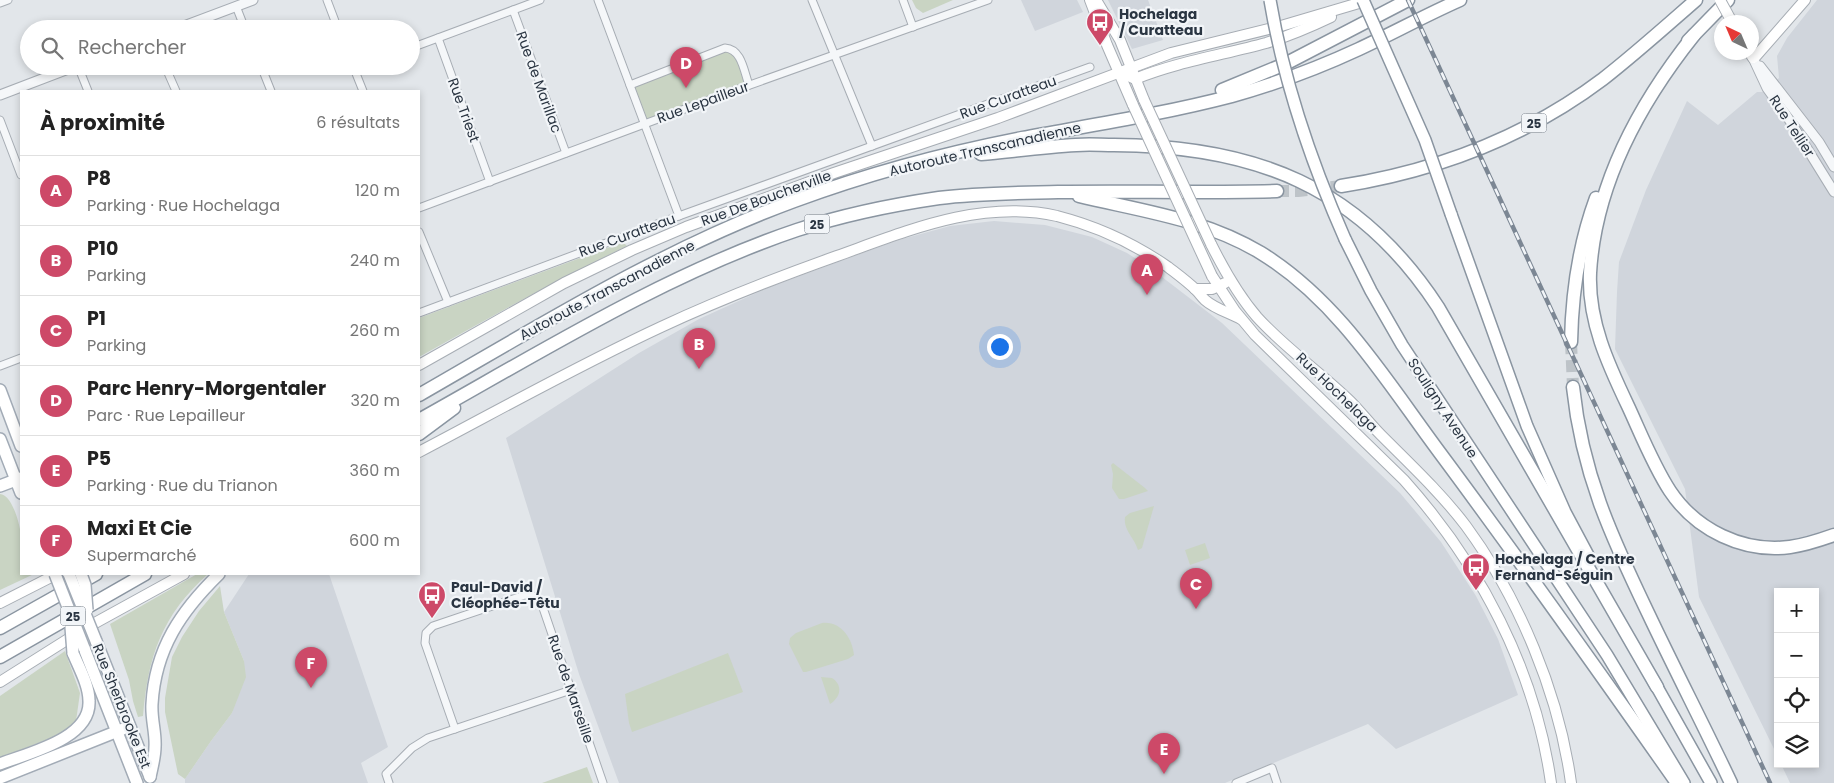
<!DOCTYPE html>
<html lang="fr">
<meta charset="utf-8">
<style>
body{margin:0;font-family:Poppins,sans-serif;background:#f2f2f2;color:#222}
.controls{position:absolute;right:15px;bottom:15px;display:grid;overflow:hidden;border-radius:0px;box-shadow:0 2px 8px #0003}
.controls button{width:45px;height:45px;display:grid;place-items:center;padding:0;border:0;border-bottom:1px solid #e0e0e0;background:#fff;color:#222;font:25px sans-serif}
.compass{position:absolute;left:1714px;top:15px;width:45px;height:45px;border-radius:50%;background:#fff;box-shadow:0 2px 8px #0003;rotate:316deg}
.you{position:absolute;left:999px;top:346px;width:18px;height:18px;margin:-12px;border:4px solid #fff;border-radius:50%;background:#1a73e8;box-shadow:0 0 0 8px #1a73e833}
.badge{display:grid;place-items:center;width:32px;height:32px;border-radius:50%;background:#cd4968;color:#fff;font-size:16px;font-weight:700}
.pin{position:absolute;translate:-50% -41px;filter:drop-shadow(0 1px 2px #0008)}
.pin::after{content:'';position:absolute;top:26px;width:18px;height:15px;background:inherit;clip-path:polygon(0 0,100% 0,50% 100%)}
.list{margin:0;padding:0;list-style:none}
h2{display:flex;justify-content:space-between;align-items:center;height:65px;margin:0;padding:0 20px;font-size:21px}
h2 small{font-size:16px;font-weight:400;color:#767676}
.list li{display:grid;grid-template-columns:32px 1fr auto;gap:15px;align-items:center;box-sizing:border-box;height:70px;padding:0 20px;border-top:1px solid #e0e0e0}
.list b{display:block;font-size:19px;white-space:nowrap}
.list p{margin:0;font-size:16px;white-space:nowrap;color:#767676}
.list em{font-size:16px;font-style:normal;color:#767676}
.icon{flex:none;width:28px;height:28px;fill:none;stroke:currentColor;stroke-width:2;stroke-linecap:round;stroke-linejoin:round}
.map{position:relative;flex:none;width:1834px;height:783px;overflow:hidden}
.search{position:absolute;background:#fff;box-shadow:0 2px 8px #0003;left:20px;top:20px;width:400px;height:55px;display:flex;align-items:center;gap:12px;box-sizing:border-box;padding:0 18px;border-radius:28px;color:#767676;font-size:19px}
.panel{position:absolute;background:#fff;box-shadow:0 2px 8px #0003;left:20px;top:90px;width:400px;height:485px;border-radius:0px}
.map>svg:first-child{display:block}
</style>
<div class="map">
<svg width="1834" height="783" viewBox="0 0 1834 783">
<rect width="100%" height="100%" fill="#e2e6ea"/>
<g fill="#d0d5dc">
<path d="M1021,0H1077L1083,12L1035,31Z"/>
<path d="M1108,0H1148L1163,40L1132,49Z"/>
<path d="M1817,0H1834V783H1790L1781,764H1815V592H1778V757L1699,597L1685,489L1615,349L1617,292L1619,262L1646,190L1687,101L1718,125L1757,92H1762L1779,78L1777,56L1787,38Z"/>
<path d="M994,221L1045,225L1092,237L1127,253L1149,267L1222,323L1400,493L1441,542L1476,596L1498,639L1518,695L1396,749L1368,724L1225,783H619L579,674L506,438L639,353L699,319L772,286L895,241L950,226Z"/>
<path d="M249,574H329L388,747L361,763L368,783H185V779L211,741L232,713L244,661L224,612Z"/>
</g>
<g fill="#c9d4c3">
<path d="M912,0H953L923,13L916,8Z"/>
<path d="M732,49L749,85L645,124L630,85Z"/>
<path d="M623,242L627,246C556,280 487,319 419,357V318Z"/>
<path d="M1113,463L1145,488L1148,491L1124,499H1119L1112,488L1113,474L1111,465Z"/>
<path d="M0,494C12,495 19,522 21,534C23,546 21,561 21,574H34L0,590Z"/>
<path d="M1154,506L1142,548L1138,550C1134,537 1123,530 1125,517L1130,513Z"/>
<path d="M1205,543L1210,558L1190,565L1185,550Z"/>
<path d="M197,574H208C162,615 148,656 143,716L138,717L133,701L129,680L110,624Z"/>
<path d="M220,586L224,612L244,661L246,677L232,713L211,741L185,779L178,774L165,712V698L172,657L182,637L199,611Z"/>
<path d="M822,623C841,621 852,638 854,655L848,659L806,672H803L789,644L790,638L796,633Z"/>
<path d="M65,651L80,693L76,721L66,732L0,758V696Z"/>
<path d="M728,653L743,692L632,732L629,723L625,694Z"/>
<path d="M821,677L832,678C843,685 841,697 830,704Z"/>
<path d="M587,767L593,783H542Z"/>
</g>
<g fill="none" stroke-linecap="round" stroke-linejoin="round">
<g stroke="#bdc3c8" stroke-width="12" stroke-dasharray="12 6" stroke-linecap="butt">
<path d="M1277,191H1298L1341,186"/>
<path d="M1571,342L1573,387"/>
</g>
<g stroke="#a7adb4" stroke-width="9">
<g id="minor">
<path d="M327,0L338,29"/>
<path d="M598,0L679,216"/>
<path d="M812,0L872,146"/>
<path d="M903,0L913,27"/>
<path d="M0,3L8,0"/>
<path d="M236,6L245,29"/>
<path d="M513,10L566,153"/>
<path d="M438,38L490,182"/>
<path d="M411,48L540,0"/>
<path d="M78,66L88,91"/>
<path d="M165,66L176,91"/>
<path d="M261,66L271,91"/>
<path d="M353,66L363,91"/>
<path d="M630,85L725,48C742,49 744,72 749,85"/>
<path d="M0,120L21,175"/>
<path d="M419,208L733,91L988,0"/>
<path d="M419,232L448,302"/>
<path d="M419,313L665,221L1090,67"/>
<path d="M0,366L21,358"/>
<path d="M455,729L425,643L426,633L433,626L525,595C534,595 538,597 542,605L603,783"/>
<path d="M389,783L386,774L412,748L428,738L571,690"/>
<path d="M1236,783L1272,768L1277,783"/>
</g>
</g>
<g stroke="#a7adb4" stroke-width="11">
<g id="tertiary">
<path d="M176,29L253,0"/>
<path d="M1753,58L1767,88L1785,113L1834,192"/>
<path d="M1760,66L1819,142L1834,167"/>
<path d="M0,95L76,66"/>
</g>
</g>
<g stroke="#a7adb4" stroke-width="12">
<g id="secondary">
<path d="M1090,0L1107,45L1133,105"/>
<path d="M1096,0L1120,40L1144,100"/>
<path d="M1749,52L1753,58L1756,56L1805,0"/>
<path d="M1119,72L1135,79C1177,62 1222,55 1266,43C1289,36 1310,27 1331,17"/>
<path d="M1211,244C1224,270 1238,295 1257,317C1285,348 1320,372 1350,401C1361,412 1370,424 1381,435C1410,464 1441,493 1466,526C1519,598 1559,694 1571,783"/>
<path d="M1212,276L1235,311L1255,335L1404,480C1480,565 1535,669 1551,783"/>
<path d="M1195,289H1212L1225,283"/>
<path d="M419,365L564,283L632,250L686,227L834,173L998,118L1171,53L1281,26L1359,3"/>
<path d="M419,452C499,410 579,365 661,327C719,300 778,277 837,256C907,231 981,199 1057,216C1096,226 1135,244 1168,267C1177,274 1188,282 1196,290C1199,293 1202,297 1205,300C1215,309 1230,313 1241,319"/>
<path d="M0,603L57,574"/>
<path d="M0,682L84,629L184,574"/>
</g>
</g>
<g stroke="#a2abb6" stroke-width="14">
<g id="primary">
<path d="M0,390L21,446"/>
<path d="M0,439L21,493"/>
<path d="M0,486L21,478"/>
<path d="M96,641L150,777"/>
<path d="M84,648L137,783"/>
<path d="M0,764C28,753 91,739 89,701C89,685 79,668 73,653"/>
<path d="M150,777C152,767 155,757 155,747C156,733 151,719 152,704C155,649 181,611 219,574"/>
<path d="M0,778L123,729"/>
</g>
</g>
<g stroke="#8a95a1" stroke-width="14">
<g id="trunk">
<path d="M1451,214L1527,426L1565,512L1589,557"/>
<path d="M1345,239L1371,291L1402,345L1607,655L1684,783"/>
<path d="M1653,680L1711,783"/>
</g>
</g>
<g stroke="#8a95a1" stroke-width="15">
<g id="motorway">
<path d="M1694,35C1639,104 1595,184 1590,273C1588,321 1608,364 1628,406C1641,434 1653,465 1670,491C1696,530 1743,553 1790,547C1805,545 1820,540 1834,535"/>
<path d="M1688,41L1728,0"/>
<path d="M1222,90L1285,64L1408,0"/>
<path d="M981,154C1013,151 1044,147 1076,145C1089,144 1101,145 1114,145C1255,146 1359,186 1438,307L1657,687"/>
<path d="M1341,186C1436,171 1526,137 1603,79C1635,54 1665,27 1696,0"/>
<path d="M1079,196C1142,211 1205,219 1261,253C1339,301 1387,382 1440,453C1521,562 1599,672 1677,783"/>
<path d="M1571,342C1572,293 1579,244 1596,198"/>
<path d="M1573,387C1582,473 1611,536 1648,613C1675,670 1704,726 1731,783"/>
<path d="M419,395C541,325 661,250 794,201C867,174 945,153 1022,138C1092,125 1163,114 1232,96C1275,84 1318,68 1359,49C1393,33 1426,15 1460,0"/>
<path d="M419,420C539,353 666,274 797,230C843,215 891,205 939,198C979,193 1018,193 1058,192C1131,191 1204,193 1277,191"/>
<path d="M419,434L454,408"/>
<path d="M0,628L96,574"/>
<path d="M0,657L145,574"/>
</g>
</g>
<use href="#minor" stroke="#f5f7f9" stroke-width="7"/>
<use href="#tertiary" stroke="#f5f7f9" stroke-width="9"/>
<use href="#secondary" stroke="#fff" stroke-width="10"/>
<use href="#primary" stroke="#fff" stroke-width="11"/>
<use href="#trunk" stroke="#fff" stroke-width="11"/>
<use href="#motorway" stroke="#fff" stroke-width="12"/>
<g stroke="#7c8794" stroke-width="4.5">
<path id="rail" d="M1408,0L1770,783"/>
</g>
<use href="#rail" stroke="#f2f5f8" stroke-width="2.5" stroke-dasharray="8" stroke-linecap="butt"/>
<g stroke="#a7adb4" stroke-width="12" stroke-linecap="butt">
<g id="secondary-bridge">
<path d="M1720,0L1732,22"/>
<path d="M1144,100L1211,244"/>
<path d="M1133,105L1212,276"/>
</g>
</g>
<g stroke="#a2abb6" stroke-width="14" stroke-linecap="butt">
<g id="primary-bridge">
<path d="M55,574L84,648"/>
<path d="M69,574L96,641"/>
<path d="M81,574L85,585L87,610"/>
<path d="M71,627L73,653"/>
</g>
</g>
<g stroke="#8a95a1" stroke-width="14" stroke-linecap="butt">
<g id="trunk-bridge">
<path d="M1270,0C1284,83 1311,162 1345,239"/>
<path d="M1363,0L1425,140L1451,214"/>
</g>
</g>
<use href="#secondary-bridge" stroke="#fff" stroke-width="10"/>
<use href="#primary-bridge" stroke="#fff" stroke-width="11"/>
<use href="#trunk-bridge" stroke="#fff" stroke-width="11"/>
</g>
<defs>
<g id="bus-pin" transform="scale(1.4375)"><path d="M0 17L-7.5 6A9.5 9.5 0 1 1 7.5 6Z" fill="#cd4968" stroke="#f2f5f8"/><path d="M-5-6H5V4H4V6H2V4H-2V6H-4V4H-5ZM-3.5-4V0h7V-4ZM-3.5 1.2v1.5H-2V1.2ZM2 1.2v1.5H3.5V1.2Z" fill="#fff"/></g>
</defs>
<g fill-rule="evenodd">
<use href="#bus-pin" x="1100" y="22"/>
<use href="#bus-pin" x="1476" y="567"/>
<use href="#bus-pin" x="432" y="595"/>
</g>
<g text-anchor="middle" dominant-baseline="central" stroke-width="4.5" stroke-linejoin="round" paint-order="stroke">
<g fill="#f2f5f8" stroke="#666f79" stroke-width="1">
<rect x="1521.5" y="113.5" width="25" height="19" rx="4"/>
<rect x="804.5" y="214.5" width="25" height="19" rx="4"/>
<rect x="60.5" y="606.5" width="25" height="19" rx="4"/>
</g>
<g font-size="12" font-weight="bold" fill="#2a3542">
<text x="1534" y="123">25</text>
<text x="817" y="224">25</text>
<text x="73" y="616">25</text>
</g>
<g font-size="14" font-weight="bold" fill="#2a3542" stroke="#f2f5f8" text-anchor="start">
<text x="1119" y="14">Hochelaga<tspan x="1119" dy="16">/ Curatteau</tspan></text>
<text x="1495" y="559">Hochelaga / Centre<tspan x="1495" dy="16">Fernand-Séguin</tspan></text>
<text x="451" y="587">Paul-David /<tspan x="451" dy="16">Cléophée-Têtu</tspan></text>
</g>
<g font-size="14" fill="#2a3542" stroke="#f2f5f8">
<text transform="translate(539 82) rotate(70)">Rue de Marillac</text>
<text transform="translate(1008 97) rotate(-20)">Rue Curatteau</text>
<text transform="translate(703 102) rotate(-20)">Rue Lepailleur</text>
<text transform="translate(464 110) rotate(70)">Rue Triest</text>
<text transform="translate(1792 126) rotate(57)">Rue Tellier</text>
<text transform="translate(985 149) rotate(-13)">Autoroute Transcanadienne</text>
<text transform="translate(766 198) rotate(-20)">Rue De Boucherville</text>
<text transform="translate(627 235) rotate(-20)">Rue Curatteau</text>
<text transform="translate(607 290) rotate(-28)">Autoroute Transcanadienne</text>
<text transform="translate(1337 392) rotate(44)">Rue Hochelaga</text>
<text transform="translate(1443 408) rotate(57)">Souligny Avenue</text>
<text transform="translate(571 689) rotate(71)">Rue de Marseille</text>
<text transform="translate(122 706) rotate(68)">Rue Sherbrooke Est</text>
</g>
</g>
</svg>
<div class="controls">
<button>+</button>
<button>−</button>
<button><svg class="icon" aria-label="locate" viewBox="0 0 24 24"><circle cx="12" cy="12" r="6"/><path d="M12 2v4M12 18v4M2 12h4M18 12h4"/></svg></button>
<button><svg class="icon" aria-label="layers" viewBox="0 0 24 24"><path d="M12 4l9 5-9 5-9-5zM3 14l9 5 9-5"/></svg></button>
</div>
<svg class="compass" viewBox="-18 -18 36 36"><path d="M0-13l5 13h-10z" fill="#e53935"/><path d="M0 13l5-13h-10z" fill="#767676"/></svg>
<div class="you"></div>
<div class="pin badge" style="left:1147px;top:295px">A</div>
<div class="pin badge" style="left:699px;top:369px">B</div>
<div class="pin badge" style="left:1196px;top:609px">C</div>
<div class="pin badge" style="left:686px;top:88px">D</div>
<div class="pin badge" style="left:1164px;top:774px">E</div>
<div class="pin badge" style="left:311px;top:688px">F</div>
<div class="search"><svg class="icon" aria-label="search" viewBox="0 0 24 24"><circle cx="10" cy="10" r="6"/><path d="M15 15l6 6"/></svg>Rechercher</div>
<section class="panel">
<h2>À proximité<small>6 résultats</small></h2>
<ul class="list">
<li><span class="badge">A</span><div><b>P8</b><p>Parking · Rue Hochelaga</p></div><em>120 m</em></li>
<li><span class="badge">B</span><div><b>P10</b><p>Parking</p></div><em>240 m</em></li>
<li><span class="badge">C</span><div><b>P1</b><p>Parking</p></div><em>260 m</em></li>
<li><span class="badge">D</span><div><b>Parc Henry-Morgentaler</b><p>Parc · Rue Lepailleur</p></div><em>320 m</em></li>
<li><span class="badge">E</span><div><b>P5</b><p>Parking · Rue du Trianon</p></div><em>360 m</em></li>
<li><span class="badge">F</span><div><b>Maxi Et Cie</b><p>Supermarché</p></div><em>600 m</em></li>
</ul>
</section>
</div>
